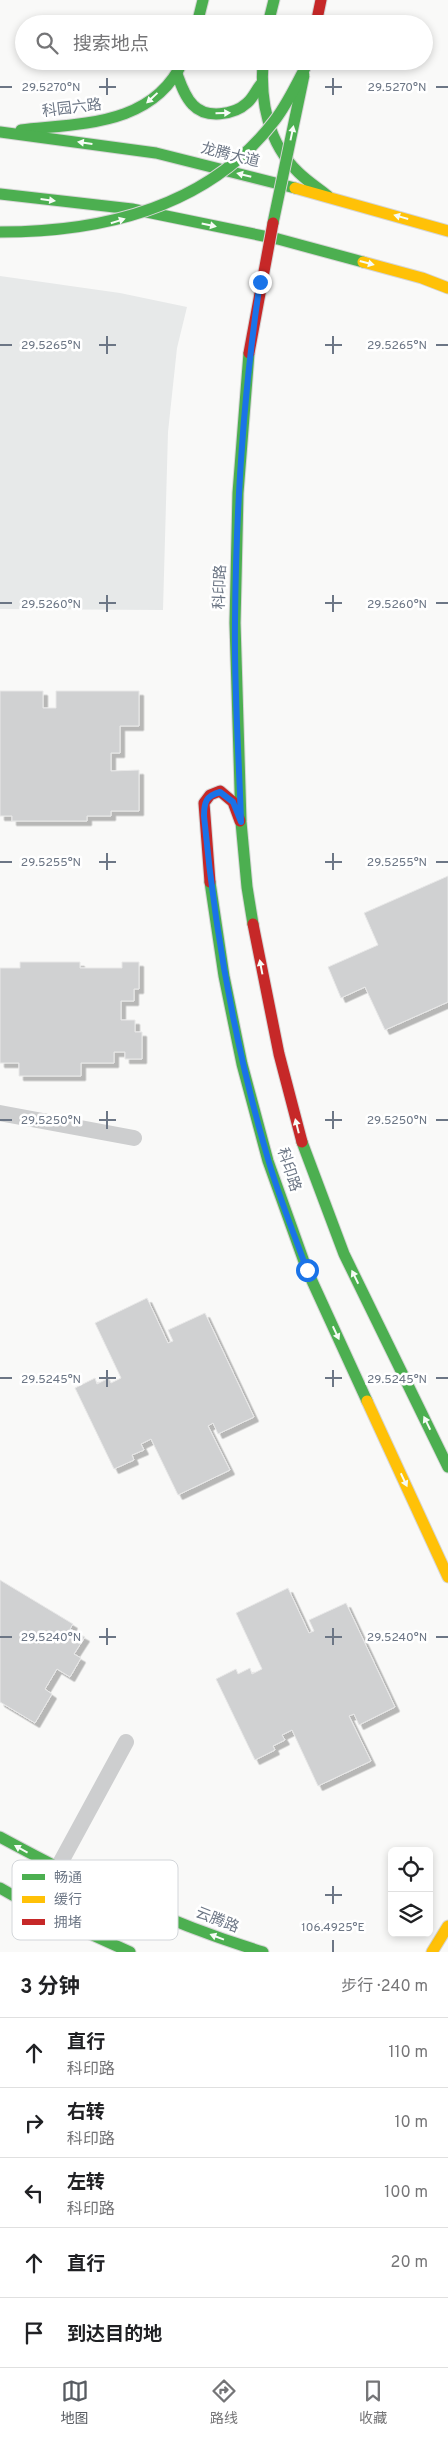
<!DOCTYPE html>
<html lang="zh">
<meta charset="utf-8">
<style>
body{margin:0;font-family:Overpass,"Noto Sans SC",sans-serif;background:#f6f6f6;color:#202124}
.controls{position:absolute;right:15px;bottom:15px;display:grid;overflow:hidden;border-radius:8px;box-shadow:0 2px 8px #0003}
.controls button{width:45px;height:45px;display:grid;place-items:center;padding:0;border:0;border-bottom:1px solid #e0e0e0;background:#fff;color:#202124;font:25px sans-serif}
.stop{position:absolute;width:15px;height:15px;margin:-11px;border:4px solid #1a73e8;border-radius:50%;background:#fff}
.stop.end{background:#1a73e8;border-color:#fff;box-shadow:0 1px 5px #0008}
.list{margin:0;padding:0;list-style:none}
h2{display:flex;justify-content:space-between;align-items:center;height:65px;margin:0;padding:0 20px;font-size:21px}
h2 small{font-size:16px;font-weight:400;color:#757577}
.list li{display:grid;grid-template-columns:32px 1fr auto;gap:15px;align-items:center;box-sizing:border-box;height:70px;padding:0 20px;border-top:1px solid #e0e0e0}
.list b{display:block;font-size:19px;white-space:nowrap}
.list p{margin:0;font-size:16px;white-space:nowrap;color:#757577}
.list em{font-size:16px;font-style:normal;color:#757577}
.icon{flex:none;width:28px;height:28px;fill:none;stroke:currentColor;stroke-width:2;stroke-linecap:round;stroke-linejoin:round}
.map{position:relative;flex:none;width:448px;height:1952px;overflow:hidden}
.search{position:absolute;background:#fff;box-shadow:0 2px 8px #0003;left:15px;right:15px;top:15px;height:55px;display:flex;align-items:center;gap:12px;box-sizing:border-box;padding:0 18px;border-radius:28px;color:#757577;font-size:19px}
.sheet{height:415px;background:#fff}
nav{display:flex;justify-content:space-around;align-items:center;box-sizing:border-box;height:70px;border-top:1px solid #e0e0e0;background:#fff;font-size:14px;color:#757577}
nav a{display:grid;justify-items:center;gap:2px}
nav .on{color:#585c62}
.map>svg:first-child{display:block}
</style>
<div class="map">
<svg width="448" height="1952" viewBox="0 0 448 1952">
<defs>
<filter id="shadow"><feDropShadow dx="4.5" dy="4.5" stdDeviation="0" flood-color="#0004"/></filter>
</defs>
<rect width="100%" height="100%" fill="#f9f9f8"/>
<path fill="#e7e9e9" d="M0,276L120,293L187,307L177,348L168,432L163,610L0,609Z"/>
<g fill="#d0d1d2" stroke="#e8e8e8" filter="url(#shadow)">
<path d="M0,691H43V708H56V691H139V726H120V753H111V771L139,770V811H111V816H87V821H12V816H0Z"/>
<path d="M448,876V1002L385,1030L365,987L341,998L328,967L378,945L364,913Z"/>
<path d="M20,962H80V968H122V962H139V989H134V1001H121V1020H135V1032H142V1059H125V1052H114V1063H81V1076H19V1063H0V968H20Z"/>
<path d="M147,1298L168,1343L173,1341L168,1330L205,1313L254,1417L218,1434L213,1423L208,1426L230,1470L178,1495L151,1439L141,1444L144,1450L132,1455L134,1460L114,1469L75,1388L95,1378L97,1384L109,1378L111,1383L121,1378L95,1323Z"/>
<path d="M0,1580L73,1624L70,1629L85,1637L74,1654L81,1658L70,1677L57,1669L45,1689L52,1694L35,1723L0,1702Z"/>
<path d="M288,1588L309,1633L314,1631L309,1620L346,1603L395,1707L359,1725L354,1714L349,1716L371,1761L318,1786L292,1730L282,1735L285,1740L273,1746L275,1750L255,1760L216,1679L236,1669L238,1674L250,1668L252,1674L262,1669L236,1613Z"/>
</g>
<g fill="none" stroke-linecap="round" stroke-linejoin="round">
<g stroke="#d6d6d6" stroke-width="13">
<g id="fast">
<path d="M197,24L203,0"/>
<path d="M268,24L274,0"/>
<path d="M263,61C260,101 268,143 298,172C307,181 318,188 328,196"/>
<path d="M177,74C181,85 185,97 193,105C206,119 234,115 247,103C253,98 256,90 261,84"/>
<path d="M21,130C82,123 153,126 183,61"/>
<path d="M0,132L156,153L295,188"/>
<path d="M0,194L132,209L278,239L363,262"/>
<path d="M249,353L238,493L235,623L241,822L247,887L253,924"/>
<path d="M210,882L224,976L242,1064L268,1161L307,1270L367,1401"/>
<path d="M302,1142L344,1254L448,1467"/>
<path d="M0,1837C85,1883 170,1924 263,1952"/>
<path d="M0,1888L44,1913L130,1952"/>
</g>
</g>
<g stroke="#d6d6d6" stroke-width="13">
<g id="slow">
<path d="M295,188L448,231"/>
<path d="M363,262L422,278L448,288"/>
<path d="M367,1401L448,1577"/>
<path d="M432,1952L448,1926"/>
</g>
</g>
<g stroke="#d6d6d6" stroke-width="13">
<g id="jam">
<path d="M316,24L321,0"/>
<path d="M210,882L204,803L210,795L220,791L233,802L240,821"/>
<path d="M253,924L279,1054L302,1142"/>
</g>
</g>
<g stroke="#cdcecf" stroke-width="16">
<path d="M0,1113L134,1138"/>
<path d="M57,1869L126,1742"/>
</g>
<use href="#fast" stroke="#4caf50" stroke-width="11"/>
<use href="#slow" stroke="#ffc107" stroke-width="11"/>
<use href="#jam" stroke="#c62828" stroke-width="11"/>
<g stroke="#d6d6d6" stroke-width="13" stroke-linecap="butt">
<g id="fast-bridge">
<path d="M273,223L304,75"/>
<path d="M0,232C104,232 209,207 275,120C288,103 297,83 307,64"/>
</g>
</g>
<g stroke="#d6d6d6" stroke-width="13" stroke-linecap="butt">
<path id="jam-bridge" d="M249,353L273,223"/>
</g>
<use href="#fast-bridge" stroke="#4caf50" stroke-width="11"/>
<use href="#jam-bridge" stroke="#c62828" stroke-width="11"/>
</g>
<defs><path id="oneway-solid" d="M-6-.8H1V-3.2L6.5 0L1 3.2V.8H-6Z" transform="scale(1.25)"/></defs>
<g fill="#f6fbf6">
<use href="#oneway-solid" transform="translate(152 98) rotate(137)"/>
<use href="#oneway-solid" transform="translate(223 113) rotate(-2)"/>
<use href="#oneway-solid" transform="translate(292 133) rotate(-78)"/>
<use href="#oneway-solid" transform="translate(85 143) rotate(-172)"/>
<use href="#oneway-solid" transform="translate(244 175) rotate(-166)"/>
<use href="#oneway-solid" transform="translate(48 200) rotate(7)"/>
<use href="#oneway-solid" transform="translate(401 217) rotate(-164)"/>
<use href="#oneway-solid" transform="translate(118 221) rotate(-17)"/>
<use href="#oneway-solid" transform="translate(209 225) rotate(12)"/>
<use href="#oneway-solid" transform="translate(367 263) rotate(15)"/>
<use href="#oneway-solid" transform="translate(261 967) rotate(-101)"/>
<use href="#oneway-solid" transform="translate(297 1126) rotate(-104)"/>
<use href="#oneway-solid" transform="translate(355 1277) rotate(-116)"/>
<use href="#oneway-solid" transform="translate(336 1333) rotate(65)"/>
<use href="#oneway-solid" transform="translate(427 1423) rotate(-116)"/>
<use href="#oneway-solid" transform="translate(404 1480) rotate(65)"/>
<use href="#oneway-solid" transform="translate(21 1849) rotate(-151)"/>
<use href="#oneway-solid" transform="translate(217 1937) rotate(-159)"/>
</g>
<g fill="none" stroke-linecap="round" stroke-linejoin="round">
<path stroke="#1a73e8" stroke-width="6" d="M260,282C243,395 236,508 235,622C234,689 239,756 241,822L233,802L220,792C206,796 204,802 204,816C215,933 235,1047 268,1159C279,1197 294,1234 307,1270"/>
</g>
<path fill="none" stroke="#6c7685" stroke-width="2" d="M107,78V95M333,78V95M0,87H12M99,87H116M325,87H342M436,87H448M107,336V354M333,336V354M0,345H12M99,345H116M325,345H342M436,345H448M107,595V612M333,595V612M0,603H12M99,603H116M325,603H342M436,603H448M107,853V870M333,853V870M0,862H12M99,862H116M325,862H342M436,862H448M107,1111V1129M333,1111V1129M0,1120H12M99,1120H116M325,1120H342M436,1120H448M107,1370V1387M333,1370V1387M0,1378H12M99,1378H116M325,1378H342M436,1378H448M107,1628V1645M333,1628V1645M0,1637H12M99,1637H116M325,1637H342M436,1637H448M333,1886V1904M325,1895H342M333,1940V1952"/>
<g text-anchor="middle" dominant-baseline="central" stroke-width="5" stroke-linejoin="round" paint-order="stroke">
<g font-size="15" fill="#6c7685" stroke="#fff">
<text transform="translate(72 109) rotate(-7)">科园六路</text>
<text transform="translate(230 156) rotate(14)">龙腾大道</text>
<text transform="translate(221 587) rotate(-88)">科印路</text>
<text transform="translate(288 1170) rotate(72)">科印路</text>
<text transform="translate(217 1921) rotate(21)">云腾路</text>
</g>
</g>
<rect x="12" y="1860" width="166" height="80" rx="8" fill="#fff" stroke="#d3d6da" stroke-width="1"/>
<rect x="22" y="1874" width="23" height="6" fill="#4caf50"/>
<rect x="22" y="1896" width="23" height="7" fill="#ffc107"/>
<rect x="22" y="1919" width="23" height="6" fill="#c62828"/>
<g font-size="14" fill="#6c7685">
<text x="54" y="1882">畅通</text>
<text x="54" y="1904">缓行</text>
<text x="54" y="1927">拥堵</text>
</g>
<g font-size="12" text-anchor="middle" fill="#6c7685" stroke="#fff" stroke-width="5" stroke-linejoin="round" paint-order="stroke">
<text x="51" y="91">29.5270°N</text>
<text x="397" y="91">29.5270°N</text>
<text x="51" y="349">29.5265°N</text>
<text x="397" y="349">29.5265°N</text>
<text x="51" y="608">29.5260°N</text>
<text x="397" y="608">29.5260°N</text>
<text x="51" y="866">29.5255°N</text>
<text x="397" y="866">29.5255°N</text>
<text x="51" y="1124">29.5250°N</text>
<text x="397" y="1124">29.5250°N</text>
<text x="51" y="1383">29.5245°N</text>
<text x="397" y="1383">29.5245°N</text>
<text x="51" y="1641">29.5240°N</text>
<text x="397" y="1641">29.5240°N</text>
<text x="333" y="1931">106.4925°E</text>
</g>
</svg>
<div class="controls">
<button><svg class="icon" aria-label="locate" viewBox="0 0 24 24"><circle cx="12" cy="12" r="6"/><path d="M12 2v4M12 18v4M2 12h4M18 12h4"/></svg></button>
<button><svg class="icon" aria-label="layers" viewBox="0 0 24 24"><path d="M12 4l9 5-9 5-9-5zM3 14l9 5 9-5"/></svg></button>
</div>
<div class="stop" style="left:307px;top:1270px"></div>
<div class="stop end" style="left:260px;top:282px"></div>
<div class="search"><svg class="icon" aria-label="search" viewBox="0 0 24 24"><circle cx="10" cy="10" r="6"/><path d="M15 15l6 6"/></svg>搜索地点</div>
</div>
<section class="sheet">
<h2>3 分钟<small>步行 · 240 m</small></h2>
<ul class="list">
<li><svg class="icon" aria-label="ahead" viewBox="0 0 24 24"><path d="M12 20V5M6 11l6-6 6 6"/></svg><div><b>直行</b><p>科印路</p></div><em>110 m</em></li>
<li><svg class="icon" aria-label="right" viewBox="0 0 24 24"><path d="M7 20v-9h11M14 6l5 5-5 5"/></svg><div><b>右转</b><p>科印路</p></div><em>10 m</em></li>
<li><svg class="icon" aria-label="left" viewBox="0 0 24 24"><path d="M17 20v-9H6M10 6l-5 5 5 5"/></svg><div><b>左转</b><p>科印路</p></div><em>100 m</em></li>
<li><svg class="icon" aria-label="ahead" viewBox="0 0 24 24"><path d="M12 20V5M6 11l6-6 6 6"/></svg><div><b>直行</b></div><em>20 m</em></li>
<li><svg class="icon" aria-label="arrive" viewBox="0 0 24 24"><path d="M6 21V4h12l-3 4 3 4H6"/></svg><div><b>到达目的地</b></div></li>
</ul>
</section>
<nav>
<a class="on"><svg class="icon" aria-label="map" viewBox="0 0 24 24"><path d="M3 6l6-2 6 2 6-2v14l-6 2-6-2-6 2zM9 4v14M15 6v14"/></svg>地图</a>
<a><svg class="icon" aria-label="directions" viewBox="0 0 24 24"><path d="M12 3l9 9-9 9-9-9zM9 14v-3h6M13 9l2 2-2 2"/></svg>路线</a>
<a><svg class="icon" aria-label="saved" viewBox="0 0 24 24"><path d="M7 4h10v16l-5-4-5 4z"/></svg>收藏</a>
</nav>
